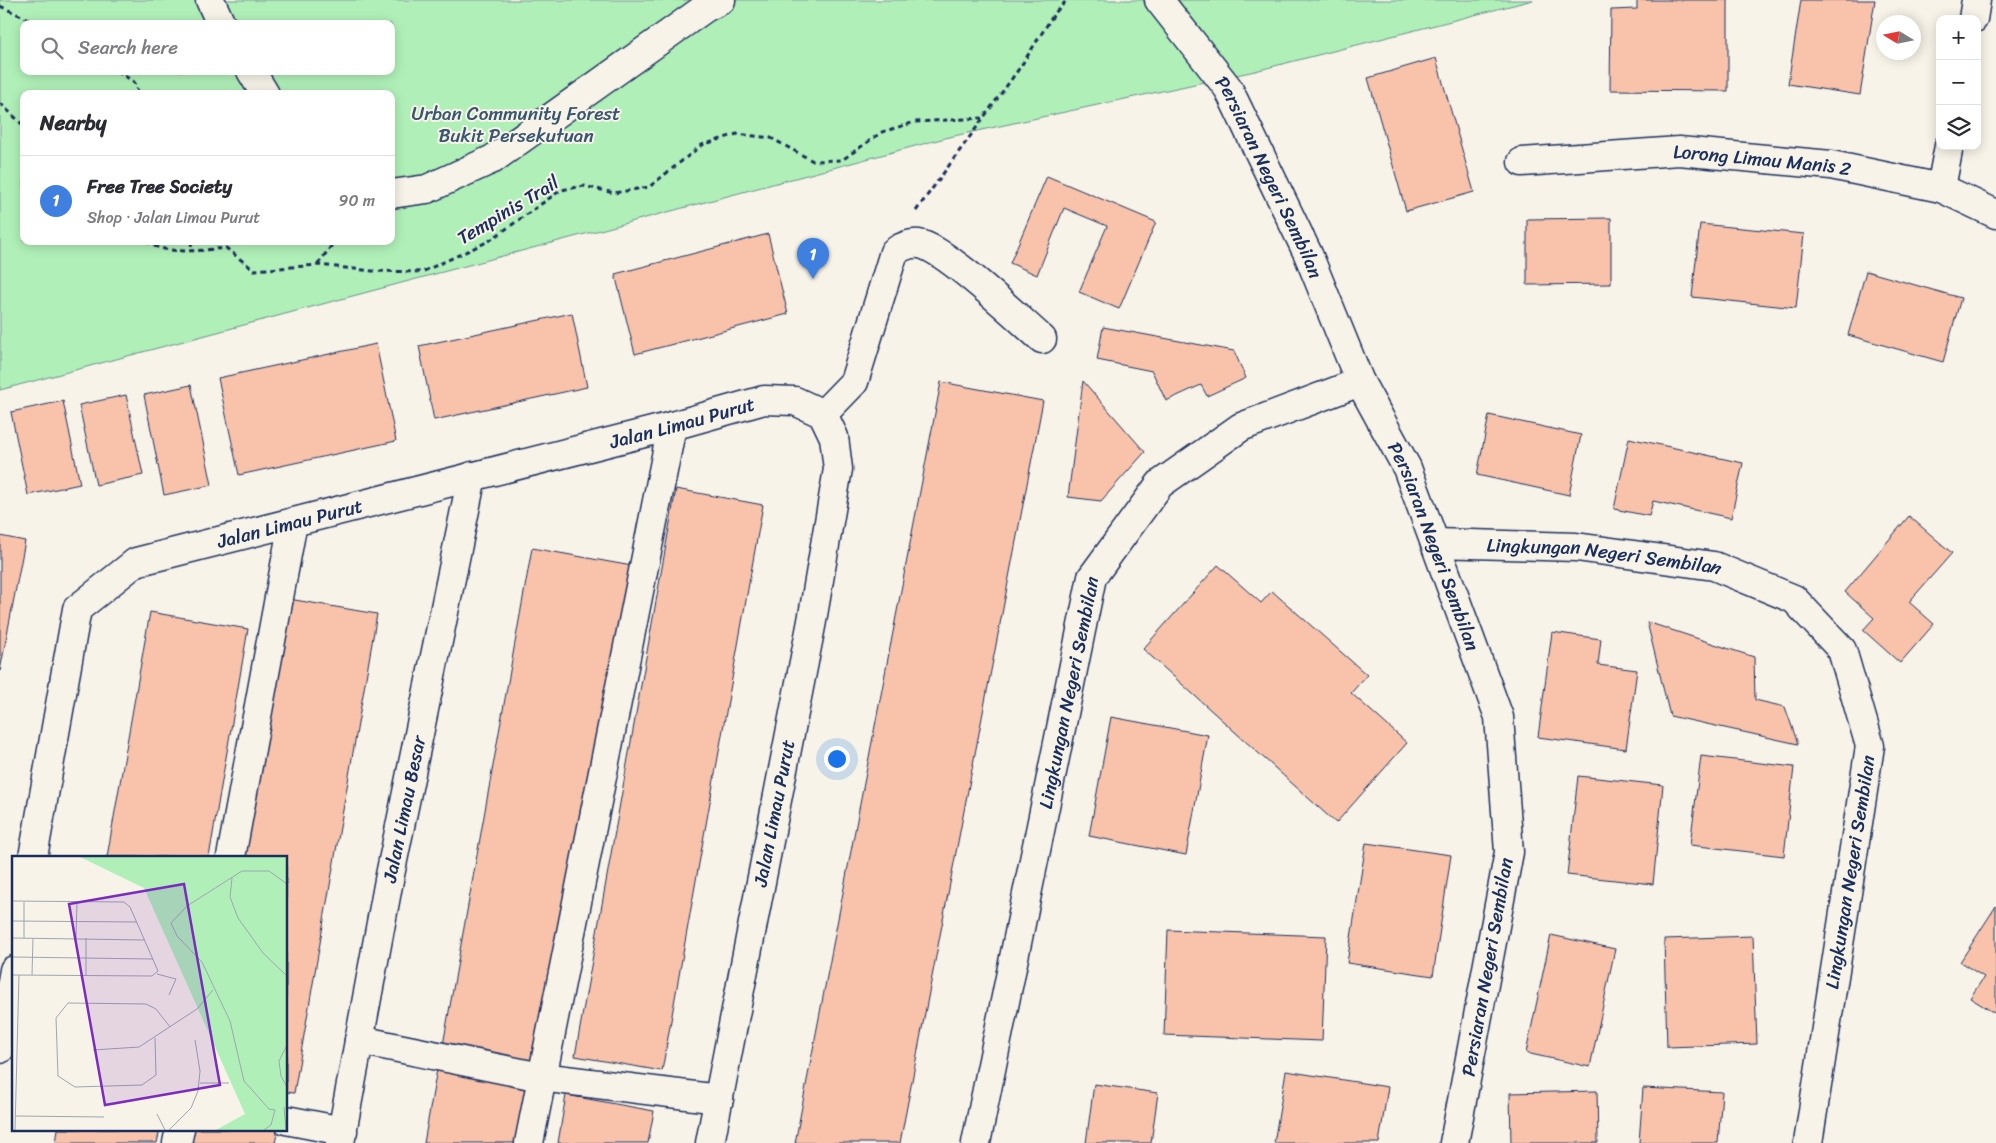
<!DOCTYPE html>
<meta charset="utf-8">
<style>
body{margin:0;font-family:Sriracha,sans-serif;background:#f2f2f3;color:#2b2b33}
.controls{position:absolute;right:15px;top:15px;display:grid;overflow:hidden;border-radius:10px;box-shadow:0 2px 12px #0003}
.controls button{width:45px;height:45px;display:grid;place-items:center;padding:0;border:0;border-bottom:1px solid #e1e1e2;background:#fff;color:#2b2b33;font:25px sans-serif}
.compass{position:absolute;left:1876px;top:15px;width:45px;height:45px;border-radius:50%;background:#fff;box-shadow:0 2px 12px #0003;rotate:280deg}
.you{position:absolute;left:836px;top:758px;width:18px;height:18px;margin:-12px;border:4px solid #fff;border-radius:50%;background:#1a73e8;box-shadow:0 0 0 8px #1a73e833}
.badge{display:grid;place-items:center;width:32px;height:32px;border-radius:50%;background:#1b2f5e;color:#fff;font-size:16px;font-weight:700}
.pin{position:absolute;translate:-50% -41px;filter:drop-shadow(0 1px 2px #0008)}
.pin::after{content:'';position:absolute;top:26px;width:18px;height:15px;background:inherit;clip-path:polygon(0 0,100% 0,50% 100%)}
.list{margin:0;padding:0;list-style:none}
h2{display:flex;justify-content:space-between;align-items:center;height:65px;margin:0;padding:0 20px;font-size:21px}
h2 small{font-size:16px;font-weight:400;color:#7c7c81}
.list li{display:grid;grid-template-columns:32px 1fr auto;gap:15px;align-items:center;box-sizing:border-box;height:90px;padding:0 20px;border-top:1px solid #e1e1e2}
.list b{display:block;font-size:19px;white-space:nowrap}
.list p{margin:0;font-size:16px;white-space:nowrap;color:#7c7c81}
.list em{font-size:16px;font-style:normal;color:#7c7c81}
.icon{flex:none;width:28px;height:28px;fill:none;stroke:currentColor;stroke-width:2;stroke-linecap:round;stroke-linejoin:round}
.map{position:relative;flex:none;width:1996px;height:1143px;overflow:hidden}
.search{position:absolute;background:#fff;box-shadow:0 2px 12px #0003;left:20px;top:20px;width:375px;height:55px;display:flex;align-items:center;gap:12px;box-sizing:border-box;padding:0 18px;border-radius:10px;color:#7c7c81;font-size:19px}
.panel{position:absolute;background:#fff;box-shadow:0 2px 12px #0003;left:20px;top:90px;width:375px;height:155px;border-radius:10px}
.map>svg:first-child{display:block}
</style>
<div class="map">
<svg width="1996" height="1143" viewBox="0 0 1996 1143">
<rect width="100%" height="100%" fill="#f7f3e8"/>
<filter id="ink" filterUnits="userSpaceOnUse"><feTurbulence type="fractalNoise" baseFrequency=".02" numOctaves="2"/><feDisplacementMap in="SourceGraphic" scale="10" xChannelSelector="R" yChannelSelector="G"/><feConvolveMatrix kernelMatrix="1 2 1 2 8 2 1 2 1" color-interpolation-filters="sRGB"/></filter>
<g filter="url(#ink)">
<path fill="#b0f0b8" stroke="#66908b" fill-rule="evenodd" d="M0,0H1533L1255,71L949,137L0,390ZM24,24H391V71H24ZM24,94H391V241H24Z"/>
<g fill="#f8c3aa" stroke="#1b2f5e">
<path d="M1637,0H1728V91L1610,90L1611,10L1637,9Z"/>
<path d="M1801,0H1875L1860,95L1788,84Z"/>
<path d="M1436,58L1474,192L1406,211L1368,78Z"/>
<path d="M1047,176L1156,222L1119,309L1079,292L1107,226L1064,208L1037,275L1010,263Z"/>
<path d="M1611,218V284L1527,285V219Z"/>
<path d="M1700,224L1804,234L1796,308L1692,297Z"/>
<path d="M768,234L788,314L635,354L615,274Z"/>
<path d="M1866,271L1961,298L1943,362L1848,335Z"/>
<path d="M572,313L587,387L434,420L419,346Z"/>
<path d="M1103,327L1234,351L1246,378L1207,396L1201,385L1166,401L1152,371L1097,360Z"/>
<path d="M376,344L396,441L239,475L218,378Z"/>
<path d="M1083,381L1145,452L1101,501L1068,497Z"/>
<path d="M941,382L1043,401L900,1143H795Z"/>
<path d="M191,385L212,485L164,495L144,395Z"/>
<path d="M126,395L143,475L96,485L79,405Z"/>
<path d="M63,401L80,484L28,495L11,412Z"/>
<path d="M1489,415L1581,435L1569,495L1477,475Z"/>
<path d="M1629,438L1743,463L1731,518L1653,501L1649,516L1614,509Z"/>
<path d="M676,489L763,505L662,1071L575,1056Z"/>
<path d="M1909,516L1952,553L1909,602L1934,624L1900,663L1863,630L1874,618L1845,592Z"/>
<path d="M0,536L25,541L0,671Z"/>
<path d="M532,548L632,566L543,1063L443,1045Z"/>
<path d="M1218,565L1261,603L1272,591L1367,675L1351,693L1407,743L1336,823L1143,649Z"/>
<path d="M289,599L377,614L294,1093L286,1092V857H244Z"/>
<path d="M150,612L248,629L209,857H107Z"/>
<path d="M1647,622L1754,657L1755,700L1785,707L1798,744L1670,716Z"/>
<path d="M1552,632L1601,639L1598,665L1637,670L1626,749L1538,737Z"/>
<path d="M1111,717L1208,735L1186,855L1089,836Z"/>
<path d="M1701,756L1794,767L1784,856L1690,845Z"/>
<path d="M1578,776L1663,785L1653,884L1567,875Z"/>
<path d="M1366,843L1451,855L1433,976L1347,963Z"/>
<path d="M1996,906V1014L1970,998L1984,977L1960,962Z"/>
<path d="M1168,930L1326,936L1322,1041L1164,1035Z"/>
<path d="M1551,935L1615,949L1590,1067L1526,1053Z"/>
<path d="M1753,936L1757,1044L1667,1047L1664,939Z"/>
<path d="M437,1069L529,1086L518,1143H424Z"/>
<path d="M1286,1071L1388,1087L1379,1143H1274Z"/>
<path d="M1094,1084L1158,1093L1151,1143H1086Z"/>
<path d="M1643,1088L1722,1092L1718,1143H1639Z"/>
<path d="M1597,1091L1598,1143H1511L1510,1093Z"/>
<path d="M566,1095L654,1111L648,1143H558Z"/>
<path d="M58,1129H160L157,1143H56Z"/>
<path d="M194,1129H278L275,1143H192Z"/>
</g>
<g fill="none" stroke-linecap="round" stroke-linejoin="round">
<g stroke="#1b2f5e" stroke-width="31">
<g id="minor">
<path d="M210,0L221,24"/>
<path id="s1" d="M1159,0L1228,88L1308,254L1360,382L1407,468L1499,717L1509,852L1454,1143"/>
<path d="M1973,19L1976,0"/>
<path d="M251,71L265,94"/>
<path id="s2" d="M1522,162L1679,151L1831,165L1941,188L1996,214"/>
<path d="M1941,188L1949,146"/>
<path d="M391,194L427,189L493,159L705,8L721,0"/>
<path d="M823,414L854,382L894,252C901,247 909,243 919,244C945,248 1019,319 1042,339"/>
<path id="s3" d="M1435,543L1576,547L1714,566L1794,599L1842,650L1870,746L1808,1143"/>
<path id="s4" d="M33,857L77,609L136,562L672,426L764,400L795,401L823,414L834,437L838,469L812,621L710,1143"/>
<path d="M231,857L293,522"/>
<path d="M359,1040L541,1077L719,1099"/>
<path d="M0,1049L14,970"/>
<path d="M286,1120L343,1131"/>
<path d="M177,1143L180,1129"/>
<path id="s5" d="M340,1143L389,880L472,476"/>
<path d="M529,1143L672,426"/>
<path id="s6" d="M976,1143L1092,577L1160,484L1241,427L1360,382"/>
</g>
</g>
<g stroke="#1b2f5e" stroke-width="3" stroke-dasharray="5 4" stroke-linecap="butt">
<path d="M0,6L39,24"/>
<path d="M117,71L134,82L139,94"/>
<path d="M0,103L24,126"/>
<path d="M916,211L1021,66L1054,14L1067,0"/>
<path d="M146,241C164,256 204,250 226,248L254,270L318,265L372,271L422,272L489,241L561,190L584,186L614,193L649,187L702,145L737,134L771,138L813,161L842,160L882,132L915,122L982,118"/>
<path d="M191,241L192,251"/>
<path d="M318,264L335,241"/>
</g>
<use href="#minor" stroke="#f7f3e8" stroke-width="28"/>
</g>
</g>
<g text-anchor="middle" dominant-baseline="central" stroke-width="4" stroke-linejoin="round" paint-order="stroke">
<g font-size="19" fill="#395670" stroke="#f7f3e8">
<text x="516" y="113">Urban Community Forest<tspan x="516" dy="22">Bukit Persekutuan</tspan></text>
</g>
<g font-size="19" fill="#1b2f5e" stroke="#f7f3e8">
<text stroke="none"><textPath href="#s2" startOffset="241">Lorong Limau Manis 2</textPath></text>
<text stroke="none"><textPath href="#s1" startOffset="210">Persiaran Negeri Sembilan</textPath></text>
<text transform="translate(508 210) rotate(-31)">Tempinis Trail</text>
<text stroke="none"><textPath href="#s4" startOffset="891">Jalan Limau Purut</textPath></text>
<text stroke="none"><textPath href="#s4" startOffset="486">Jalan Limau Purut</textPath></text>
<text stroke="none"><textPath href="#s1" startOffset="615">Persiaran Negeri Sembilan</textPath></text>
<text stroke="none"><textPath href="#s3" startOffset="170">Lingkungan Negeri Sembilan</textPath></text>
<text stroke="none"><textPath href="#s6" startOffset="460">Lingkungan Negeri Sembilan</textPath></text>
<text stroke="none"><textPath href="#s5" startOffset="340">Jalan Limau Besar</textPath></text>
<text transform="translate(774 813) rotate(-79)">Jalan Limau Purut</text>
<text transform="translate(1850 872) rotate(-81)">Lingkungan Negeri Sembilan</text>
<text transform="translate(1487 967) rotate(-80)">Persiaran Negeri Sembilan</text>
</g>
</g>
<g transform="translate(12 856)">
<rect width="275" height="275" fill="#f7f3e8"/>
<path d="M68,1H275V274H204L233,258L132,32Z" fill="#b0f0b8"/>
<path fill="none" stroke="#9fa5b1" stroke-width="1" d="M220,22L218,41L226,62L251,97L275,120M0,45L112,46L118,51L146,115L140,120L0,119M12,46V82M0,65L125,66M0,82L133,84M64,82L65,46M74,82V120M0,101L141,103M145,118L164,123L157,139M20,119L21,82M143,182L144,219L130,229L63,231L46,220L44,162L56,147L134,148L144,153L158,171M275,189L267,205L269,220L275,231M81,194L127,191L185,153L201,134M188,227H217M272,251L274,274M263,254L257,253L232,225L218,165L190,106L165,80L159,67L175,50L230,15H257L275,28M145,258L153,274M4,260L92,261M3,274L7,119M157,274L179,252L186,235L188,215L183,184M252,274L259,269L263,254"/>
<path fill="#7b2cbf" fill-opacity="0.15" stroke="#7b2cbf" stroke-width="2.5" d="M172,28L208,229L93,249L57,48Z"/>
<rect width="275" height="275" fill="none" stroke="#1b2f5e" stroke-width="2.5"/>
</g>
</svg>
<div class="controls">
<button>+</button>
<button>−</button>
<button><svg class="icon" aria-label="layers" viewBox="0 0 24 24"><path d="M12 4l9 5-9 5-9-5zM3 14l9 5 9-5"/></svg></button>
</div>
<svg class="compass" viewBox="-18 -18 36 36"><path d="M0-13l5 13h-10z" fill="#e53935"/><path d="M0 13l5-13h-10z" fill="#7c7c81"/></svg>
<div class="you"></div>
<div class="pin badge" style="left:813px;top:279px;background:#3f7fe0">1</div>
<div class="search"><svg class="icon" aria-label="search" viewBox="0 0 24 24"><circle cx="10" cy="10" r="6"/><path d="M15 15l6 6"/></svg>Search here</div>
<section class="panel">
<h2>Nearby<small></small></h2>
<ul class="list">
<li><span class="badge" style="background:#3f7fe0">1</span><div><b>Free Tree Society</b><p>Shop · Jalan Limau Purut</p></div><em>90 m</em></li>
</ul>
</section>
</div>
